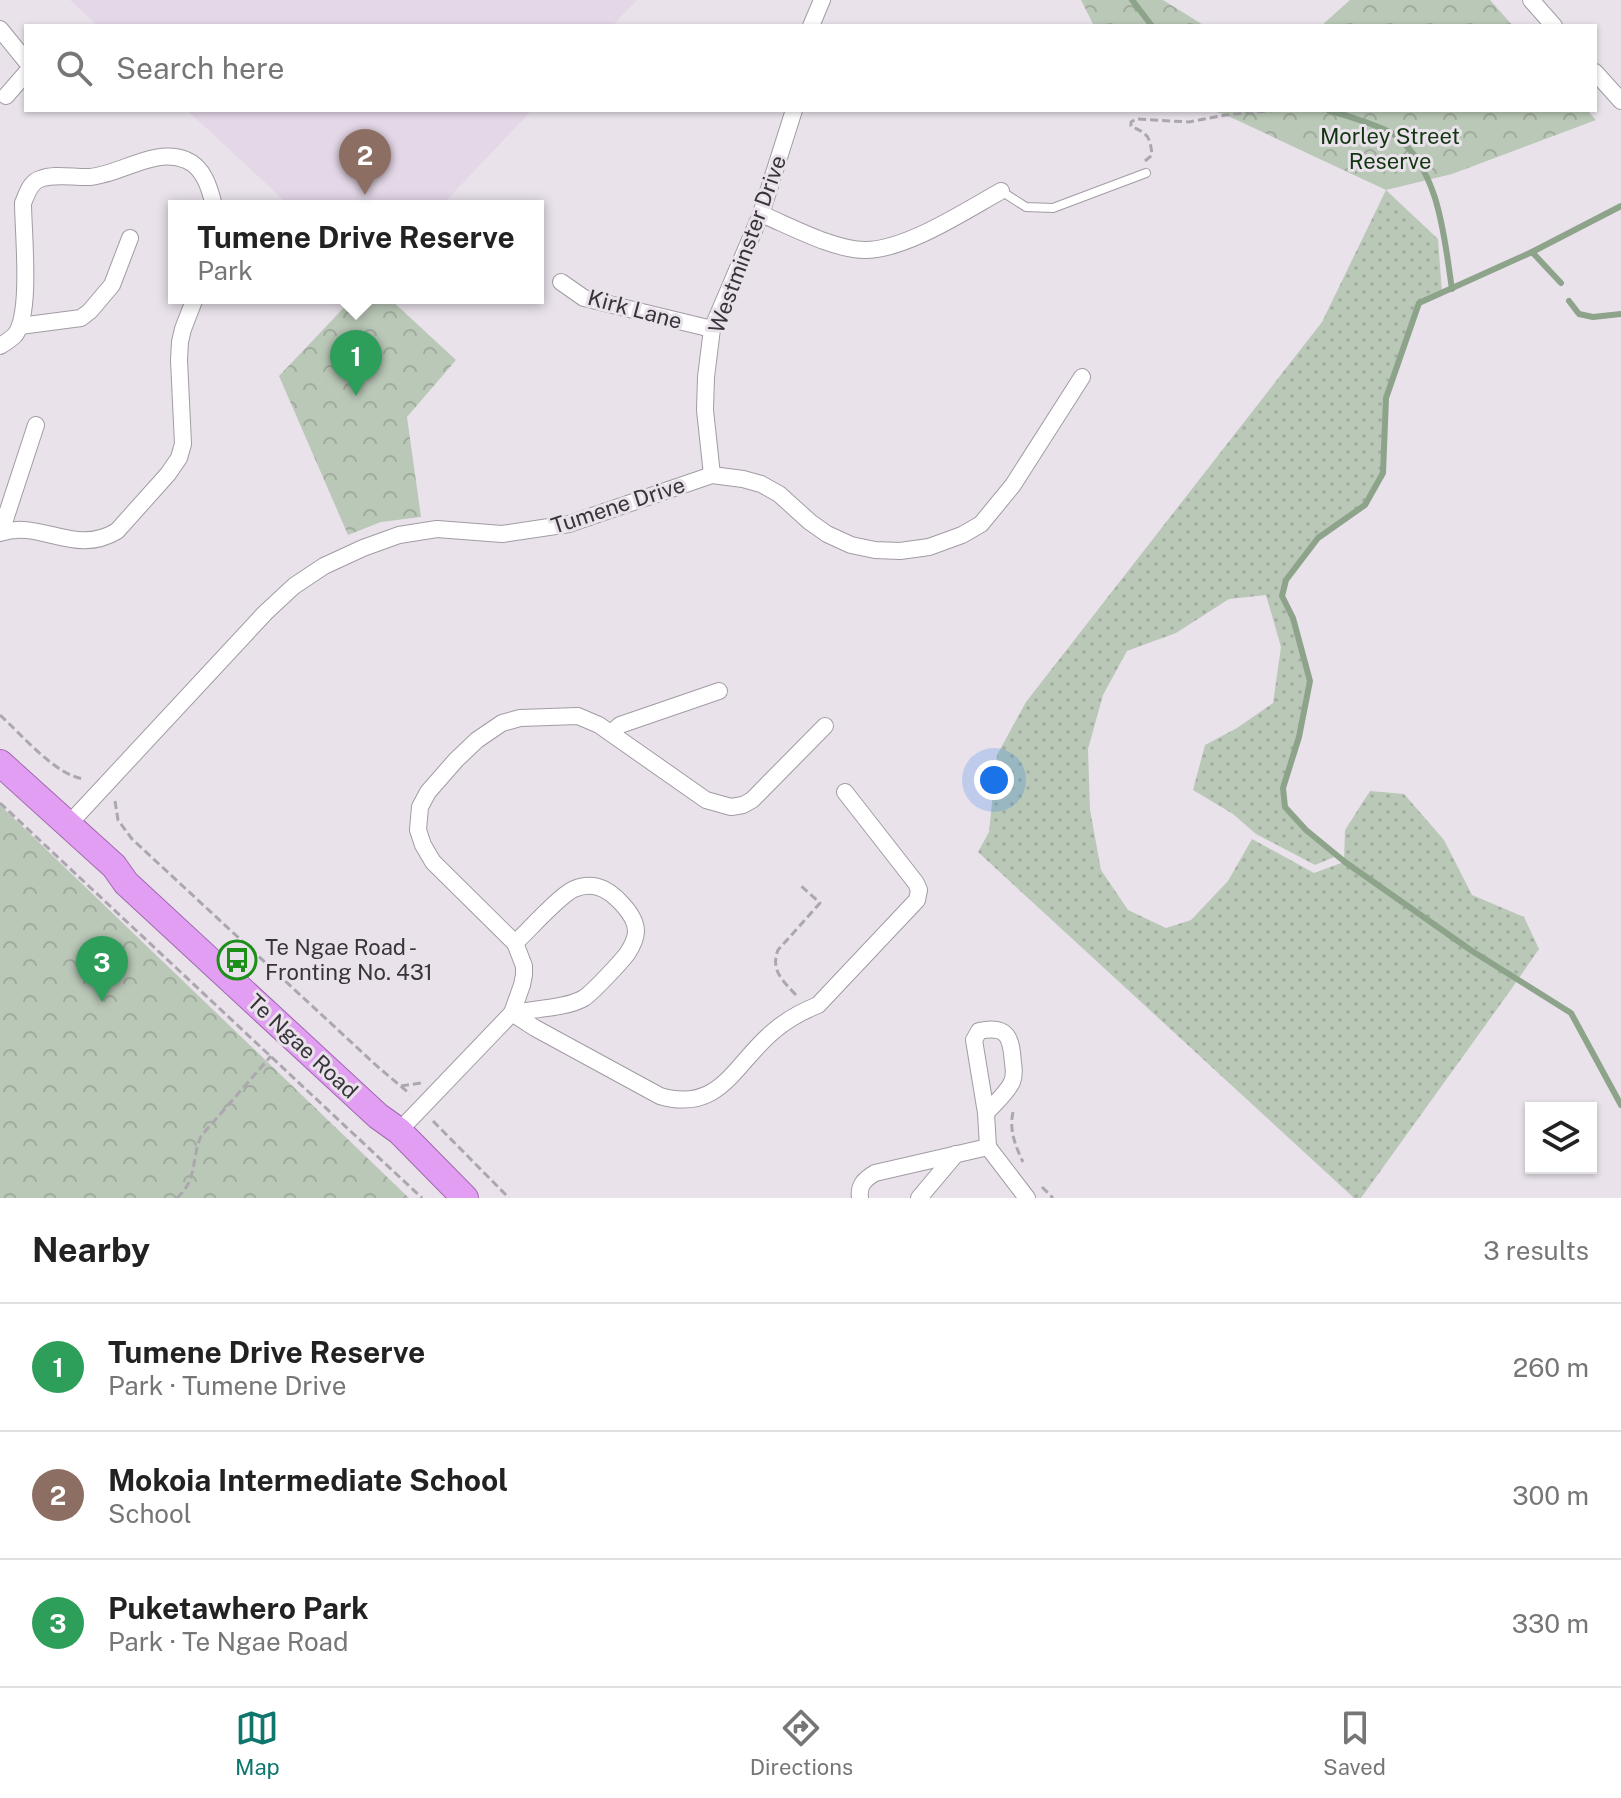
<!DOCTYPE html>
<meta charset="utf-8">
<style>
body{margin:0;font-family:"Public Sans",sans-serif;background:#f2f2f2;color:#222}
.controls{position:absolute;right:24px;bottom:24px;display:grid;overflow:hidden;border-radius:0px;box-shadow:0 2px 6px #0004}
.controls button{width:72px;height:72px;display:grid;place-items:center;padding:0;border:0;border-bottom:2px solid #e0e0e0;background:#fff;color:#222;font:40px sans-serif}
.you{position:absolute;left:994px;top:780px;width:28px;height:28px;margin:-20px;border:6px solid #fff;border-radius:50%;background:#1a73e8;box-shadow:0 0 0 12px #1a73e833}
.badge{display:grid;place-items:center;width:52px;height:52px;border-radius:50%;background:#0f766e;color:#fff;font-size:26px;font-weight:700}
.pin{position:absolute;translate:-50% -66px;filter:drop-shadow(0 2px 4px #0008)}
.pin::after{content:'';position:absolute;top:42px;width:28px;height:24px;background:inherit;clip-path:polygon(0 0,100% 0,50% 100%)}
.popup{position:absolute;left:168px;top:200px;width:376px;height:104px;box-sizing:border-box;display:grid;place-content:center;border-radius:0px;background:#fff;filter:drop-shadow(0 2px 6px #0005);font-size:26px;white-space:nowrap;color:#767676}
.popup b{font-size:30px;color:#222}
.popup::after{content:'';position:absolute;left:50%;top:100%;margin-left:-16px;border:16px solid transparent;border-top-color:#fff}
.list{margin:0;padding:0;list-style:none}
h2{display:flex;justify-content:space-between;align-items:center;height:104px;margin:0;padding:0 32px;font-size:34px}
h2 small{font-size:26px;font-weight:400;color:#767676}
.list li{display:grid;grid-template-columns:52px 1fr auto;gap:24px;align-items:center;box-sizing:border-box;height:128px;padding:0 32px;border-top:2px solid #e0e0e0}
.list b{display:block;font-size:30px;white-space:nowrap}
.list p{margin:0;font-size:26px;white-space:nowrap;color:#767676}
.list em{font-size:26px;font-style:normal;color:#767676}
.icon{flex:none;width:44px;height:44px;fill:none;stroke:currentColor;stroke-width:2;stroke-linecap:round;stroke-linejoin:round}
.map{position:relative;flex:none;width:1621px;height:1198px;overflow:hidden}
.search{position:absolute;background:#fff;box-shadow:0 2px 6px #0004;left:24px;right:24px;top:24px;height:88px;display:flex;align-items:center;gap:20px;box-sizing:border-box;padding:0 28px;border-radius:0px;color:#767676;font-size:30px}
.sheet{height:488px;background:#fff}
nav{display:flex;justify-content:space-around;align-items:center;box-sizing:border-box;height:112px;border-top:2px solid #e0e0e0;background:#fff;font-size:22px;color:#767676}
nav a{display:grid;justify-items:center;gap:4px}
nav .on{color:#0f766e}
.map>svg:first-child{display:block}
</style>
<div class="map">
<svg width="1621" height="1198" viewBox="0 0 1621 1198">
<defs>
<pattern id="grass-dots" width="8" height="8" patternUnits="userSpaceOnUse" patternTransform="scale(2)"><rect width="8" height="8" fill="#bac8b8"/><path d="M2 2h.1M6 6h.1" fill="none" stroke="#a1ac9f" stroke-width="1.8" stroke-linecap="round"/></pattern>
<pattern id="park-crowns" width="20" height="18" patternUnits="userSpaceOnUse" patternTransform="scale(2)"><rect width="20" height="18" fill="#bac8b8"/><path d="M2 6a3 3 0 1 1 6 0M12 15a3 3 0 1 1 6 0" fill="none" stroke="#a1ac9f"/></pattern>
</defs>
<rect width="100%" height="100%" fill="#e9e2eb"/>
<g fill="#e4d7e7">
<path d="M70,0H637L612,26H98Z"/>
<path d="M187,110H532L441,206H290Z"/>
</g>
<path fill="url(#grass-dots)" d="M1386,190L1438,239L1442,293L1419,304L1386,398L1383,473L1365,505L1318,538L1286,580L1282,596L1293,618L1310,681L1299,737L1283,788L1285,807L1306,830L1337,856L1315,865L1256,834L1233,814L1193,790L1205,745L1237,728L1273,703L1281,647L1266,595L1229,599L1176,633L1127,651L1103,695L1088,749L1090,810L1101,870L1128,910L1166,928L1191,920L1228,881L1252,839L1314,873L1344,862L1345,830L1370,791L1404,794L1444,840L1472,895L1524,917L1539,949L1510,991L1361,1198H1354L978,852L989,832L997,755L1026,702L1322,322Z"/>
<g fill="url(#park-crowns)">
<path d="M1081,0H1163L1205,26H1094Z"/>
<path d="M1350,0H1490L1513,26H1321Z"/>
<path d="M1210,110H1587L1596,120L1452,174L1386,190L1226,115Z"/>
<path d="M353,298H389L456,360L407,417L421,517L381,522L348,535L279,376Z"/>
<path d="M0,805L409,1198H0Z"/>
</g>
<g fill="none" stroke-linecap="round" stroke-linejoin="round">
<g stroke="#8da48b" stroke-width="6">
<path d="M1132,0L1152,26"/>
<path d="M1328,110C1342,114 1387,128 1396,136C1440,172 1444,237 1452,289"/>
<path d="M1621,206L1532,252L1419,303L1386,398L1383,473L1365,505L1318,538L1286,580L1282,596L1293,618L1310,681L1299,737L1283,788L1285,807L1306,830L1345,862L1472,951L1571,1013L1621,1105"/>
<path d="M1532,252L1561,283"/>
<path d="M1569,301L1579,314L1593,317L1621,314"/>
</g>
<g stroke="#a29ba4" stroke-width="10">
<path id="service" d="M1001,191L1026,207L1053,208L1146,173"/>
</g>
<g stroke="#a29ba4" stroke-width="18">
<g id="minor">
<path d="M1531,0L1554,26"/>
<path d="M811,26L822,0"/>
<path d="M0,29L26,61"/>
<path d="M1595,72L1621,101"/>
<path d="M6,96L26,73"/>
<path d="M761,214C790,226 834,250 865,250C906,250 965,211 1001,191"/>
<path d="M561,282L584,298L712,329"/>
<path d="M20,326L81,318L90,311L112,285L130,238"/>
<path d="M0,346C5,343 11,339 15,335C32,314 23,231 23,203C27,194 30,182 40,179C55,173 75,178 90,177C122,174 155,147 186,160C204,167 210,189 214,206"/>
<path d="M712,475L705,410L706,377L712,329L761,214L794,110"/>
<path d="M1,532L36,425"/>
<path d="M0,533C41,519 74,557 117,531L168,474L179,458L183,444L179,360L180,342L183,329L195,298"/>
<path d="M611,733L620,725L719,691"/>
<path d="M68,825L265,613L294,586L324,566L363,548L399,535L437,529L502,534L569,524L712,475L743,479L761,484L779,494L810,522L827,534L851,545L875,550L900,551L929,547L962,535L981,524L1013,485L1082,377"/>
<path d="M512,1013L522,985L524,975V966L515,943L433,862L423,845L418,830L420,807L428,792L456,760L477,740L502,723L520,718L578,716L599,725L706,800L731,807L743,805L752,800L825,726"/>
<path d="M512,1013C532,1009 568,1008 584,998C593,992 620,963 627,954C631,948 636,939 636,931C636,915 613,891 598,887C590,885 581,886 574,889C560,895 528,931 515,943"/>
<path d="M986,1113C994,1104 1007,1093 1012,1082C1014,1077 1014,1069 1013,1063C1011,1037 1008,1025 979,1031L974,1040L986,1113L988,1147"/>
<path d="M399,1131L512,1013L535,1028L660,1096C721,1114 735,1062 775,1030C788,1019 803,1011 818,1005L917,900L919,890L916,883L845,792"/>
<path d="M860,1198C858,1185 865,1179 875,1173L988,1147L1027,1198"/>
<path d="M919,1198L956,1154"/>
</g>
</g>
<g stroke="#a169af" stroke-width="28">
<path id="trunk" d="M0,763L114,866L126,883L378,1116L399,1131L465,1198"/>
</g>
<g stroke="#aca7ae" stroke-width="3" stroke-dasharray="8 4" stroke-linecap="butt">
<path d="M1145,161L1152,155C1150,136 1148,134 1131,126V122L1136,119L1189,122L1226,115L1277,110"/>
<path d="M0,715C21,734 57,777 85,779"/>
<path d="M115,801L118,820L132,839L378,1067L410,1094"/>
<path d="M0,803L422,1198"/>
<path d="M796,995C783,981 770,970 778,950L820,903L799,884"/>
<path d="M401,1086L421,1083"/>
<path d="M1013,1112C1009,1130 1015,1145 1023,1162"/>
<path d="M433,1121L509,1198"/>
<path d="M1042,1187L1053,1198"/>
<path d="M177,1198C198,1179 191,1159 201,1136L271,1056"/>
</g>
<use href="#service" stroke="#fff" stroke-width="8"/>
<use href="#minor" stroke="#fff" stroke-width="16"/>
<use href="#trunk" stroke="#e29ef2" stroke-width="26"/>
</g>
<defs>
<g id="bus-ring" transform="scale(2)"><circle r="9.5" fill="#e9e2eb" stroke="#1b8f18" stroke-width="1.5"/><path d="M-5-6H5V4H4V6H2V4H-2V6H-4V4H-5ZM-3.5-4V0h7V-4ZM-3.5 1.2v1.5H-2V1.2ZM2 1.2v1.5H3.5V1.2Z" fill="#1b8f18"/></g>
</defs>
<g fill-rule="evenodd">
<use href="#bus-ring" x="237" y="960"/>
</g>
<g text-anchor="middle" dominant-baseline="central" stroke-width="6" stroke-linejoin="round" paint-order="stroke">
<g font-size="22" fill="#123510" stroke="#e9e2eb">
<text x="1390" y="136">Morley Street<tspan x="1390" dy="25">Reserve</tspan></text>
</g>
<g font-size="22" fill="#383539" stroke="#e9e2eb">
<text transform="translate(747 244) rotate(-70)">Westminster Drive</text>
<text transform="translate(635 309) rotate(15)">Kirk Lane</text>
<text transform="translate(618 505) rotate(-18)">Tumene Drive</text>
<text transform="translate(303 1046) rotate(43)">Te Ngae Road</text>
</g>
<g font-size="22" fill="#383539" stroke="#e9e2eb" text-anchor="start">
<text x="265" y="947">Te Ngae Road -<tspan x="265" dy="25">Fronting No. 431</tspan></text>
</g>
</g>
</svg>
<div class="controls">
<button><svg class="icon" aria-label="layers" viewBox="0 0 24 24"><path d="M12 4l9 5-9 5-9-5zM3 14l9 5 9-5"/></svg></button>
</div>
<div class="you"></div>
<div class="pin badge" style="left:356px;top:396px;background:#2e9e5b">1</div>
<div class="popup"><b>Tumene Drive Reserve</b>Park</div>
<div class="pin badge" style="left:365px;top:195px;background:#8d6e63">2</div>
<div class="pin badge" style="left:102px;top:1002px;background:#2e9e5b">3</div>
<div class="search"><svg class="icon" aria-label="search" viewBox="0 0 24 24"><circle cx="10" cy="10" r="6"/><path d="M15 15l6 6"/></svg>Search here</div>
</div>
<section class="sheet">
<h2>Nearby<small>3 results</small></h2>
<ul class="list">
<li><span class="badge" style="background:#2e9e5b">1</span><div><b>Tumene Drive Reserve</b><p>Park · Tumene Drive</p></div><em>260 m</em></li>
<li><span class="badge" style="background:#8d6e63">2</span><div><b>Mokoia Intermediate School</b><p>School</p></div><em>300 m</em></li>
<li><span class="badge" style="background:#2e9e5b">3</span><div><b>Puketawhero Park</b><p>Park · Te Ngae Road</p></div><em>330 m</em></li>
</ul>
</section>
<nav>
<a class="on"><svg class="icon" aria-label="map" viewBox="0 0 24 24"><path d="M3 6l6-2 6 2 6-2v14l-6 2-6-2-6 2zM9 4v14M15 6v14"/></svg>Map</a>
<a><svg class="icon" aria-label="directions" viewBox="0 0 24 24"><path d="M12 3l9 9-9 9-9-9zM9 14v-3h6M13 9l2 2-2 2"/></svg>Directions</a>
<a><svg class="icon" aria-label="saved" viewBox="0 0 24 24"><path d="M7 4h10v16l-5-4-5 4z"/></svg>Saved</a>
</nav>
